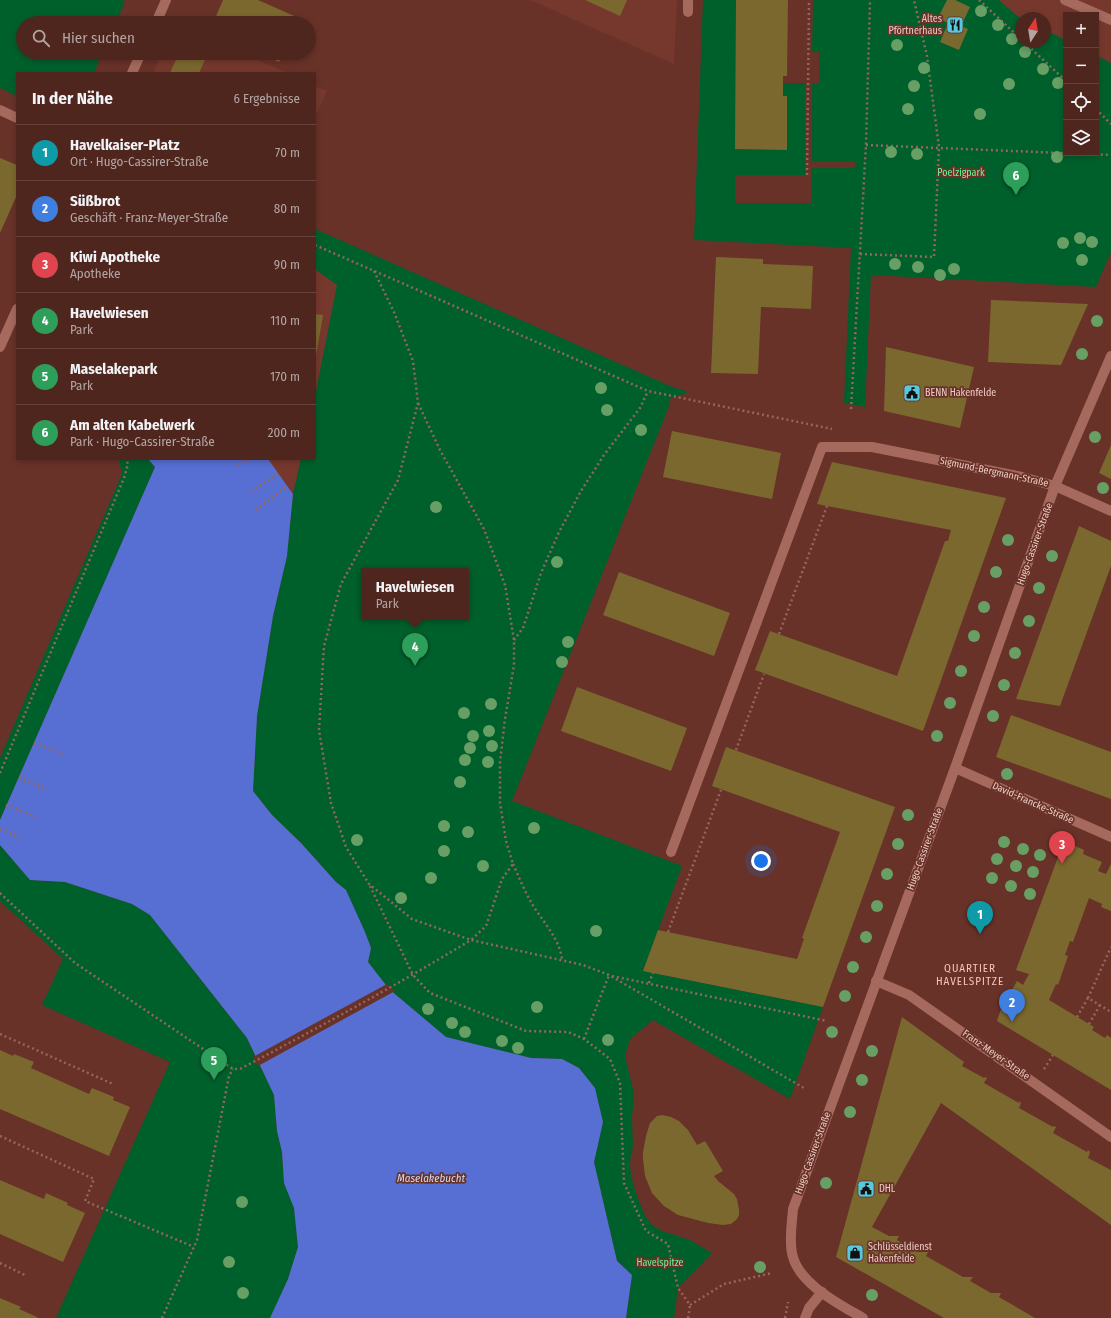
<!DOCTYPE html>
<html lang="de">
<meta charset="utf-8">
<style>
body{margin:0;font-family:"Fira Sans Condensed",sans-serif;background:#58322b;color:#f1f3f6}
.controls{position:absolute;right:12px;top:12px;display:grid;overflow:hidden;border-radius:0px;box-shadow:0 2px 6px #0003}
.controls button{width:36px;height:36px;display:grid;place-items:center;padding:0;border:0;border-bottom:1px solid #65433c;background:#4e261e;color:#f1f3f6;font:20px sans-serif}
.compass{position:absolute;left:1015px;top:12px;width:36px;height:36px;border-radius:50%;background:#4e261e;box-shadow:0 2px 6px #0003;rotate:12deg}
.you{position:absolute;left:761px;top:861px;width:14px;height:14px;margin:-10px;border:3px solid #fff;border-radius:50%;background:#1a73e8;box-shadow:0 0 0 6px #1a73e833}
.badge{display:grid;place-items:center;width:26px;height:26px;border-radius:50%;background:#d6ab8b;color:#fff;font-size:13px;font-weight:700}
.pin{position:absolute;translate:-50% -33px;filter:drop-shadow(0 1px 2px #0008)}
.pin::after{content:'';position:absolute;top:21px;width:14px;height:12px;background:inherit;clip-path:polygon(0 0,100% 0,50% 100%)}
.popup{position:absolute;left:361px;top:568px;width:108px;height:52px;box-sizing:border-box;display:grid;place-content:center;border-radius:0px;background:#4e261e;filter:drop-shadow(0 1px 3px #0005);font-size:13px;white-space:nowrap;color:#b3a5a4}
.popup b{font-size:15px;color:#f1f3f6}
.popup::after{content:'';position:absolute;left:50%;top:100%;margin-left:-8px;border:8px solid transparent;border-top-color:#4e261e}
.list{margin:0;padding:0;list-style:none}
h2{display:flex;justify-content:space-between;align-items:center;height:52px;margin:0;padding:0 16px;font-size:17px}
h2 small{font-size:13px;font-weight:400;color:#b3a5a4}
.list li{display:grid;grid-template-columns:26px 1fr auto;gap:12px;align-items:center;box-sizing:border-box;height:56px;padding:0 16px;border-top:1px solid #65433c}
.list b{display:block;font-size:15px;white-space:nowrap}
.list p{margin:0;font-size:13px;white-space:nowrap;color:#b3a5a4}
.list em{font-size:13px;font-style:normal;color:#b3a5a4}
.icon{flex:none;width:22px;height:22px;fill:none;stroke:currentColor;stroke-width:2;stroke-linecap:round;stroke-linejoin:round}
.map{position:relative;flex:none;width:1111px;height:1318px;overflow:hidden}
.search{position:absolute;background:#4e261e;box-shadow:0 2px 6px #0003;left:16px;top:16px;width:300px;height:44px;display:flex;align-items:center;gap:10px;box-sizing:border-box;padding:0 14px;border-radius:22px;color:#b3a5a4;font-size:15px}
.panel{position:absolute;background:#4e261e;box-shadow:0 2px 6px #0003;left:16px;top:72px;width:300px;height:388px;border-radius:0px}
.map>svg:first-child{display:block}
</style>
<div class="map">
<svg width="1111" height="1318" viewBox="0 0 1111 1318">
<rect width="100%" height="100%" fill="#683228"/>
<g fill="#76382d">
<path d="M530,0H677L674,64Z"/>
<path d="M993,0H1111V110L1096,96V15H1066V68L1045,42V18H1021V26Z"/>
<path d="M162,53H242L287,73H153Z"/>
<path d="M315,86L327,91L315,117Z"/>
<path d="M315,269L338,285L315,396Z"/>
<path d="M268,459H301L293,494L278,474Z"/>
</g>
<g fill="#00602c" fill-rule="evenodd">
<path d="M0,0H122L125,1L116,23H23V53H102L94,73H17V96L0,88Z"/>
<path d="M703,0H736L735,149L787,150V96H783V83H805V175H735V203H811L812,168H855V162L812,161V83H819V52H812L813,0H999L1016,15L1021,18V42H1045V30L1066,40V153H1096V55L1111,63V252L1096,287L871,275L865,407L844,403L851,248L694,240Z"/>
<path d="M315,229L670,386L689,392L666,400L671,401L512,801L682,866L643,971L823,1007L790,1099L653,1020L630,1039L625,1056L634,1093L632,1119L633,1145L630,1162L631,1176L637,1196L645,1216L652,1225L662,1231L690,1240L712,1253L678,1288L674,1318H626L632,1275L617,1261L594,1162L603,1122L595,1088L579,1068L562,1059L531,1058L446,1037L389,989L368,962L371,948L365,932L346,890L336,882L301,843L272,815L253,791L257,716L273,616L287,556L293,494L301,459H315V396L337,285L315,269ZM364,571H466V617H364Z"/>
<path d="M119,459H148L155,467L0,820V758L122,474Z"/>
<path d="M0,845L30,880L65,882L132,904L150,915L247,1038L274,1095L277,1131L282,1152L284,1183L294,1208L298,1247L288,1279L270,1318H56L170,1062L42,1005L63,959L0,901Z"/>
</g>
<path fill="#576ed3" d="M148,459H268L293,494L287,556L273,616L257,716L253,791L272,815L301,843L336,882L346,890L365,932L371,948L368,962L389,989L446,1037L531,1058L562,1059L579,1068L595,1088L603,1122L594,1162L617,1261L632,1275L626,1318H270L288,1279L298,1247L294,1208L284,1183L282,1152L277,1131L274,1095L247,1038L150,915L132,904L65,882L30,880L0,845V820L155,467Z"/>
<path fill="#683228" d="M387,984L395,991L258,1066L253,1057Z"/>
<g fill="#7b682f">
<path d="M223,0H258L301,19L300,23H213Z"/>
<path d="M585,0H627L620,16Z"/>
<path d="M736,0H788L787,76H783V96H787V150L735,149Z"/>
<path d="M947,0H955L970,7L961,26L968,29L959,50L940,42L948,23L938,18Z"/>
<path d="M179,53H208L199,73H170Z"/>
<path d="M259,53H286L284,58L281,57L279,62Z"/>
<path d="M0,158L17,165V195L0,233Z"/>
<path d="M716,257L763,259V264L813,266L811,309L761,307L758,374L711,373Z"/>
<path d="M991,300L1088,304L1061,365L988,362Z"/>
<path d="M315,314L323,315L316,356H315Z"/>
<path d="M886,347L974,367L960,428L884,411Z"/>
<path d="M672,431L781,453L772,499L663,477Z"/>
<path d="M1111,445V479L1099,473Z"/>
<path d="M832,462L1006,498L923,731L755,670L770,631L897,676L945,541H948L951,530L817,504Z"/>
<path d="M1079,526L1111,541V566L1060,706L1016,699Z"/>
<path d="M619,572L730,613L714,656L603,615Z"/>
<path d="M577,687L687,728L671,771L561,731Z"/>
<path d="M1011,715L1111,752V799L996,757Z"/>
<path d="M726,747L895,807L823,1007L643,971L658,930L797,959L804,939L802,938L840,832L712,786Z"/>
<path d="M1064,841L1084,850L1083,854L1102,862L1098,871L1106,874L1111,864V911L1101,907L1102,904L1089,898L1073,942L1070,941L1065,955L1068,956L1058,985L1056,984L1049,1000L1094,1027L1092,1030L1105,1038L1107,1035L1111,1038V1090L997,1021L1006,994L1009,995L1017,981L1023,985L1029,974L1016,970Z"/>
<path d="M902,1017L964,1062L962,1066L984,1078L985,1077L987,1078L984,1083L1019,1103V1101L1021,1103L1019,1108L1053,1127L1054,1126L1056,1127L1053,1133L1087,1152L1088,1150L1090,1152L1088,1158L1111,1170V1225L941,1103L872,1227L889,1236H899L897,1240L917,1252H928L926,1256L963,1277H973L970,1281L991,1293H1001L999,1297L1035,1318H944L836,1257Z"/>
<path d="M0,1050L13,1056L14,1054L34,1062L31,1068L89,1094L92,1088L114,1097L113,1100L130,1107L109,1156L0,1109Z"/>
<path d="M662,1115L671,1117L679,1121L688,1130L697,1145L705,1141L723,1171L714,1176L718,1181L734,1194L737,1199L739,1210V1215L737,1219L731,1224L723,1225L708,1223L678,1215L664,1206L652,1193L645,1176L643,1159V1152L646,1136L650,1123L657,1116Z"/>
<path d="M0,1180L44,1199L46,1193L68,1203L67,1205L85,1213L63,1262L0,1234Z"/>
<path d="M0,1298L21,1307L19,1309L37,1317V1318H0Z"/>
</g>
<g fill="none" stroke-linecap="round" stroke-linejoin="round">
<g stroke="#95665d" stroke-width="2.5" stroke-dasharray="2 3" stroke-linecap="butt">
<path d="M979,0L1021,39"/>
<path d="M1024,42L1066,81"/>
<path d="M1096,109L1111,124"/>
<path d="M866,145L1111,155"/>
<path d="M807,175L809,0"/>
<path d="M315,245L648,391L832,429"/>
<path d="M860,254L934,257L939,147L927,56L914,0"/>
<path d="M374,271L394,312L413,361L418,403L398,480L341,584L324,646L319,730L331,803L346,847L369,884L412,919L471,940L486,926L502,879L513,864L506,841L500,803V762L505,719L514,665V640L505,585L484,529L440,450L418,403"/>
<path d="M851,409L866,145L870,0"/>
<path d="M238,465L250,459"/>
<path d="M251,491L278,474"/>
<path d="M256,510L287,486"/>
<path d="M779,634L827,506"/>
<path d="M514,640L523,628L541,573L559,532L581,491L604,455L640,408L648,391"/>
<path d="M34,743L65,755"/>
<path d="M736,750L764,674"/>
<path d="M0,773L124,478L128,464L126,459"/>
<path d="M19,777L46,789"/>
<path d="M6,805L35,817"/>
<path d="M0,829L21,838"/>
<path d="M513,864C519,877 524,890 531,902C541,920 560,938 562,960"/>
<path d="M370,886L413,975L430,993L526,1031L568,1032L584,1039L610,1059L620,1083L624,1183L646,1231L668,1244L678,1288L690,1305"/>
<path d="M0,893L75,963L233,1069H240C318,1028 395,986 471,940L583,965L609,975L804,1088"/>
<path d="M668,932L721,790"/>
<path d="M612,976L827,1021"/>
<path d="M649,983L653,973"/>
<path d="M1088,998L1111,947"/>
<path d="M1077,1017L1088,998L1111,1012"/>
<path d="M1089,1024L1100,1005"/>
<path d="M0,1034L113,1084"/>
<path d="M584,1039L609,975"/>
<path d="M1044,1069L1053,1055"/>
<path d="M0,1136L94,1179L85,1201L194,1247"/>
<path d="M0,1263L25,1275"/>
<path d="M690,1305L724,1284L772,1273"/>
<path d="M162,1318L197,1240L229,1076L233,1069"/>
<path d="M688,1318L690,1305"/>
<path d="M785,1318L788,1302"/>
</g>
<g stroke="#a5695e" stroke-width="10">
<path d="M1065,0L1111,20"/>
<path d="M688,12V0"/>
<path d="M156,23L166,0"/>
<path d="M132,73L141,53"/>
<path d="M0,110L17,118"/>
<path d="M0,347L17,309"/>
<path d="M955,768L1111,837"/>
<path d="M671,852L822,447H872L1022,477L1055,486L1111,511"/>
<path d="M876,981L909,995L1111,1137"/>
<path d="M805,1318L809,1308L822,1292"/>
<path d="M863,1318C839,1304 797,1283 792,1253C789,1239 792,1223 793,1209L955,768L1055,486L1111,356"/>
</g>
</g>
<g fill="#679f64">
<circle cx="981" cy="11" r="6"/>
<circle cx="998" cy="25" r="6"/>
<circle cx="1012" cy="39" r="6"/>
<circle cx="897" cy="45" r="6"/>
<circle cx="1025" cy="52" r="6"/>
<circle cx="924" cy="68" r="6"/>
<circle cx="1043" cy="69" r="6"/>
<circle cx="1058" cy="83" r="6"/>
<circle cx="1009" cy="84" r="6"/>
<circle cx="914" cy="86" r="6"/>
<circle cx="908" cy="109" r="6"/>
<circle cx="980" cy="114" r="6"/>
<circle cx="891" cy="152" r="6"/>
<circle cx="917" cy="154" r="6"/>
<circle cx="1057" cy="157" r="6"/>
<circle cx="1080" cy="238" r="6"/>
<circle cx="1092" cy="242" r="6"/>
<circle cx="1063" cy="243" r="6"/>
<circle cx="1082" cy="260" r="6"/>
<circle cx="895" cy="264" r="6"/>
<circle cx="918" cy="267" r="6"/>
<circle cx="954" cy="269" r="6"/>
<circle cx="940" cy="275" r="6"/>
<circle cx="1097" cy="321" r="6"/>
<circle cx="1082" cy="354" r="6"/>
<circle cx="601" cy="388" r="6"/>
<circle cx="607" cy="410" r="6"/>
<circle cx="641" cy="430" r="6"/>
<circle cx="1095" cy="437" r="6"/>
<circle cx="1103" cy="488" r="6"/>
<circle cx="436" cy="507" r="6"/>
<circle cx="1008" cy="540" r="6"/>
<circle cx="1052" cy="556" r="6"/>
<circle cx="557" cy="562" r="6"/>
<circle cx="996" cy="572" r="6"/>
<circle cx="1039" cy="588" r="6"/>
<circle cx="984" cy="607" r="6"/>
<circle cx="1029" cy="621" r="6"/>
<circle cx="974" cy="636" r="6"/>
<circle cx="568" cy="642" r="6"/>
<circle cx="1015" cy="653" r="6"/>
<circle cx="562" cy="662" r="6"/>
<circle cx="961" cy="671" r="6"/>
<circle cx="1004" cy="685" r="6"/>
<circle cx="950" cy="703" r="6"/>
<circle cx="491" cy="704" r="6"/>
<circle cx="464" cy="713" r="6"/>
<circle cx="993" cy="716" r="6"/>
<circle cx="489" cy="731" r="6"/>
<circle cx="473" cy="736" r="6"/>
<circle cx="937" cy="736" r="6"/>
<circle cx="492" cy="746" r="6"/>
<circle cx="470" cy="748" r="6"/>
<circle cx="465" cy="760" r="6"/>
<circle cx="488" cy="762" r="6"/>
<circle cx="1007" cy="774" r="6"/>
<circle cx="460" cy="782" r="6"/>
<circle cx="908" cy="815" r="6"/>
<circle cx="444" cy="826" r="6"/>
<circle cx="534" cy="828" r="6"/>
<circle cx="468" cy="832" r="6"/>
<circle cx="357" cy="840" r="6"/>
<circle cx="1004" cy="842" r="6"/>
<circle cx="898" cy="844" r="6"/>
<circle cx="1023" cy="849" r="6"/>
<circle cx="444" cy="851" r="6"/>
<circle cx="1040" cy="855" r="6"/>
<circle cx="997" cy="859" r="6"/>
<circle cx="483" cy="866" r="6"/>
<circle cx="1016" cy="866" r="6"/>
<circle cx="1033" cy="872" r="6"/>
<circle cx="887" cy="874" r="6"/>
<circle cx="431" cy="878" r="6"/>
<circle cx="992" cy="878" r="6"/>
<circle cx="1011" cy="886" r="6"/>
<circle cx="1030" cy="894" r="6"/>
<circle cx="401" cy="898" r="6"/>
<circle cx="877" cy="906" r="6"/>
<circle cx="596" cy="931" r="6"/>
<circle cx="866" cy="937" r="6"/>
<circle cx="853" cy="967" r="6"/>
<circle cx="845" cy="996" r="6"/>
<circle cx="537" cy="1007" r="6"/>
<circle cx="428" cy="1009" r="6"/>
<circle cx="452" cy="1023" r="6"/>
<circle cx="465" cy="1032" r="6"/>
<circle cx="832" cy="1032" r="6"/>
<circle cx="608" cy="1040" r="6"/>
<circle cx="502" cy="1041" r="6"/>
<circle cx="518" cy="1048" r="6"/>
<circle cx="872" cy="1051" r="6"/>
<circle cx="862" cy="1080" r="6"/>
<circle cx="850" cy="1112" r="6"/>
<circle cx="826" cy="1183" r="6"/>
<circle cx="242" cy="1202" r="6"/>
<circle cx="229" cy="1262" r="6"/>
<circle cx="760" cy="1267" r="6"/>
<circle cx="243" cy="1293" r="6"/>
<circle cx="872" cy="1295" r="6"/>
</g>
<defs>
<g id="restaurant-square" transform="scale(0.9)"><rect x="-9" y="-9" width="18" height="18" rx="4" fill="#55cadf" stroke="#683228"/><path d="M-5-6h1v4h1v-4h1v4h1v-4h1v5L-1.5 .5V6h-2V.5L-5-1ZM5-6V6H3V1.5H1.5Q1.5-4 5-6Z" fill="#111"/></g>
<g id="civic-square" transform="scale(0.9)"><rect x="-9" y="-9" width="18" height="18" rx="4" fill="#55cadf" stroke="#683228"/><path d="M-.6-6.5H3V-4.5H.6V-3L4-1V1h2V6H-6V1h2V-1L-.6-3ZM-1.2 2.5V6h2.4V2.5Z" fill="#111"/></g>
<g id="shop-square" transform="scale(0.9)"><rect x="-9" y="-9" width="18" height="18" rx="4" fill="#55cadf" stroke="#683228"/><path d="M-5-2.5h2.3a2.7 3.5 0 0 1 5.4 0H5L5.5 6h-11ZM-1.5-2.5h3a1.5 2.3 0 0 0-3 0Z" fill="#111"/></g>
</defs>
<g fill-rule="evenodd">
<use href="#restaurant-square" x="955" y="25"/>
<use href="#civic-square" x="912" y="393"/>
<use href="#civic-square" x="866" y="1189"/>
<use href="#shop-square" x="855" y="1253"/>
</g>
<g text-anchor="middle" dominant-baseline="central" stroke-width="3.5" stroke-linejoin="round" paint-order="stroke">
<g font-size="10" fill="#eccac3" stroke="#683228" text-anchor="start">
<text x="942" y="19" text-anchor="end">Altes<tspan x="942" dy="12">Pförtnerhaus</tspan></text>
<text x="925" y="393">BENN Hakenfelde</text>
<text x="879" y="1189">DHL</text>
<text x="868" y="1247">Schlüsseldienst<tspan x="868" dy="12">Hakenfelde</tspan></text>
</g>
<g font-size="10" fill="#66f996" stroke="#683228">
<text x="961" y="173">Poelzigpark</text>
<text x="660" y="1263">Havelspitze</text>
</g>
<g font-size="10" fill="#eccac3" stroke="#683228">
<text transform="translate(994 472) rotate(12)">Sigmund-Bergmann-Straße</text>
<text transform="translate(1035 544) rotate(-70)">Hugo-Cassirer-Straße</text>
<text transform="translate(1033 803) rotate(24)">David-Francke-Straße</text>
<text transform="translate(925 849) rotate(-70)">Hugo-Cassirer-Straße</text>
<text transform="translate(996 1055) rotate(35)">Franz-Meyer-Straße</text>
<text transform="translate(813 1153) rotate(-70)">Hugo-Cassirer-Straße</text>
</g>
<g font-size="11" letter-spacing="1" fill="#f9c3b9" stroke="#683228">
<text x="970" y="968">QUARTIER<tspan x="970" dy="13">HAVELSPITZE</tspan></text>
</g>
<g font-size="11" font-style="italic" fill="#d1daf4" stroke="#683228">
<text x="431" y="1178">Maselakebucht</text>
</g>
</g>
</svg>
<div class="controls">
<button>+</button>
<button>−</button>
<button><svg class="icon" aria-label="locate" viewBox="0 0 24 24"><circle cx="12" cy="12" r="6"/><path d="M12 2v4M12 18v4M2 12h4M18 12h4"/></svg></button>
<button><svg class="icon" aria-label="layers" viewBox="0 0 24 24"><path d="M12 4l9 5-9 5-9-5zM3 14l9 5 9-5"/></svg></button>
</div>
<svg class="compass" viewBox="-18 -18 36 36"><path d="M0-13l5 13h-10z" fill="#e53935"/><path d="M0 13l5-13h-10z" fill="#b3a5a4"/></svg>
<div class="you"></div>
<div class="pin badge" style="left:980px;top:934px;background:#0f9aa8">1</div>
<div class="pin badge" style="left:1012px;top:1022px;background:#3f7fe0">2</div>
<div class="pin badge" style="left:1062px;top:864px;background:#e0444e">3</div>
<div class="pin badge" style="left:415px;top:666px;background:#2e9e5b">4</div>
<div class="popup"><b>Havelwiesen</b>Park</div>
<div class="pin badge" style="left:214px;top:1080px;background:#2e9e5b">5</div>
<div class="pin badge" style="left:1016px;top:195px;background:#2e9e5b">6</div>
<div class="search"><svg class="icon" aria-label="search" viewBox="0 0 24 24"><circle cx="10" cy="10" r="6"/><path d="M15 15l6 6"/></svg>Hier suchen</div>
<section class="panel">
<h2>In der Nähe<small>6 Ergebnisse</small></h2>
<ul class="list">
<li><span class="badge" style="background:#0f9aa8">1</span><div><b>Havelkaiser-Platz</b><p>Ort · Hugo-Cassirer-Straße</p></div><em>70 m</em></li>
<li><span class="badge" style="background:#3f7fe0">2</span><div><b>Süßbrot</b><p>Geschäft · Franz-Meyer-Straße</p></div><em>80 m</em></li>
<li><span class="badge" style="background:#e0444e">3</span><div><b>Kiwi Apotheke</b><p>Apotheke</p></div><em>90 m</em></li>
<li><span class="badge" style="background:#2e9e5b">4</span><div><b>Havelwiesen</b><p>Park</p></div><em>110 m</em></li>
<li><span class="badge" style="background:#2e9e5b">5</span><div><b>Maselakepark</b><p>Park</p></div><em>170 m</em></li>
<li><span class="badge" style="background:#2e9e5b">6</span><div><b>Am alten Kabelwerk</b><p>Park · Hugo-Cassirer-Straße</p></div><em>200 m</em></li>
</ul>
</section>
</div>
